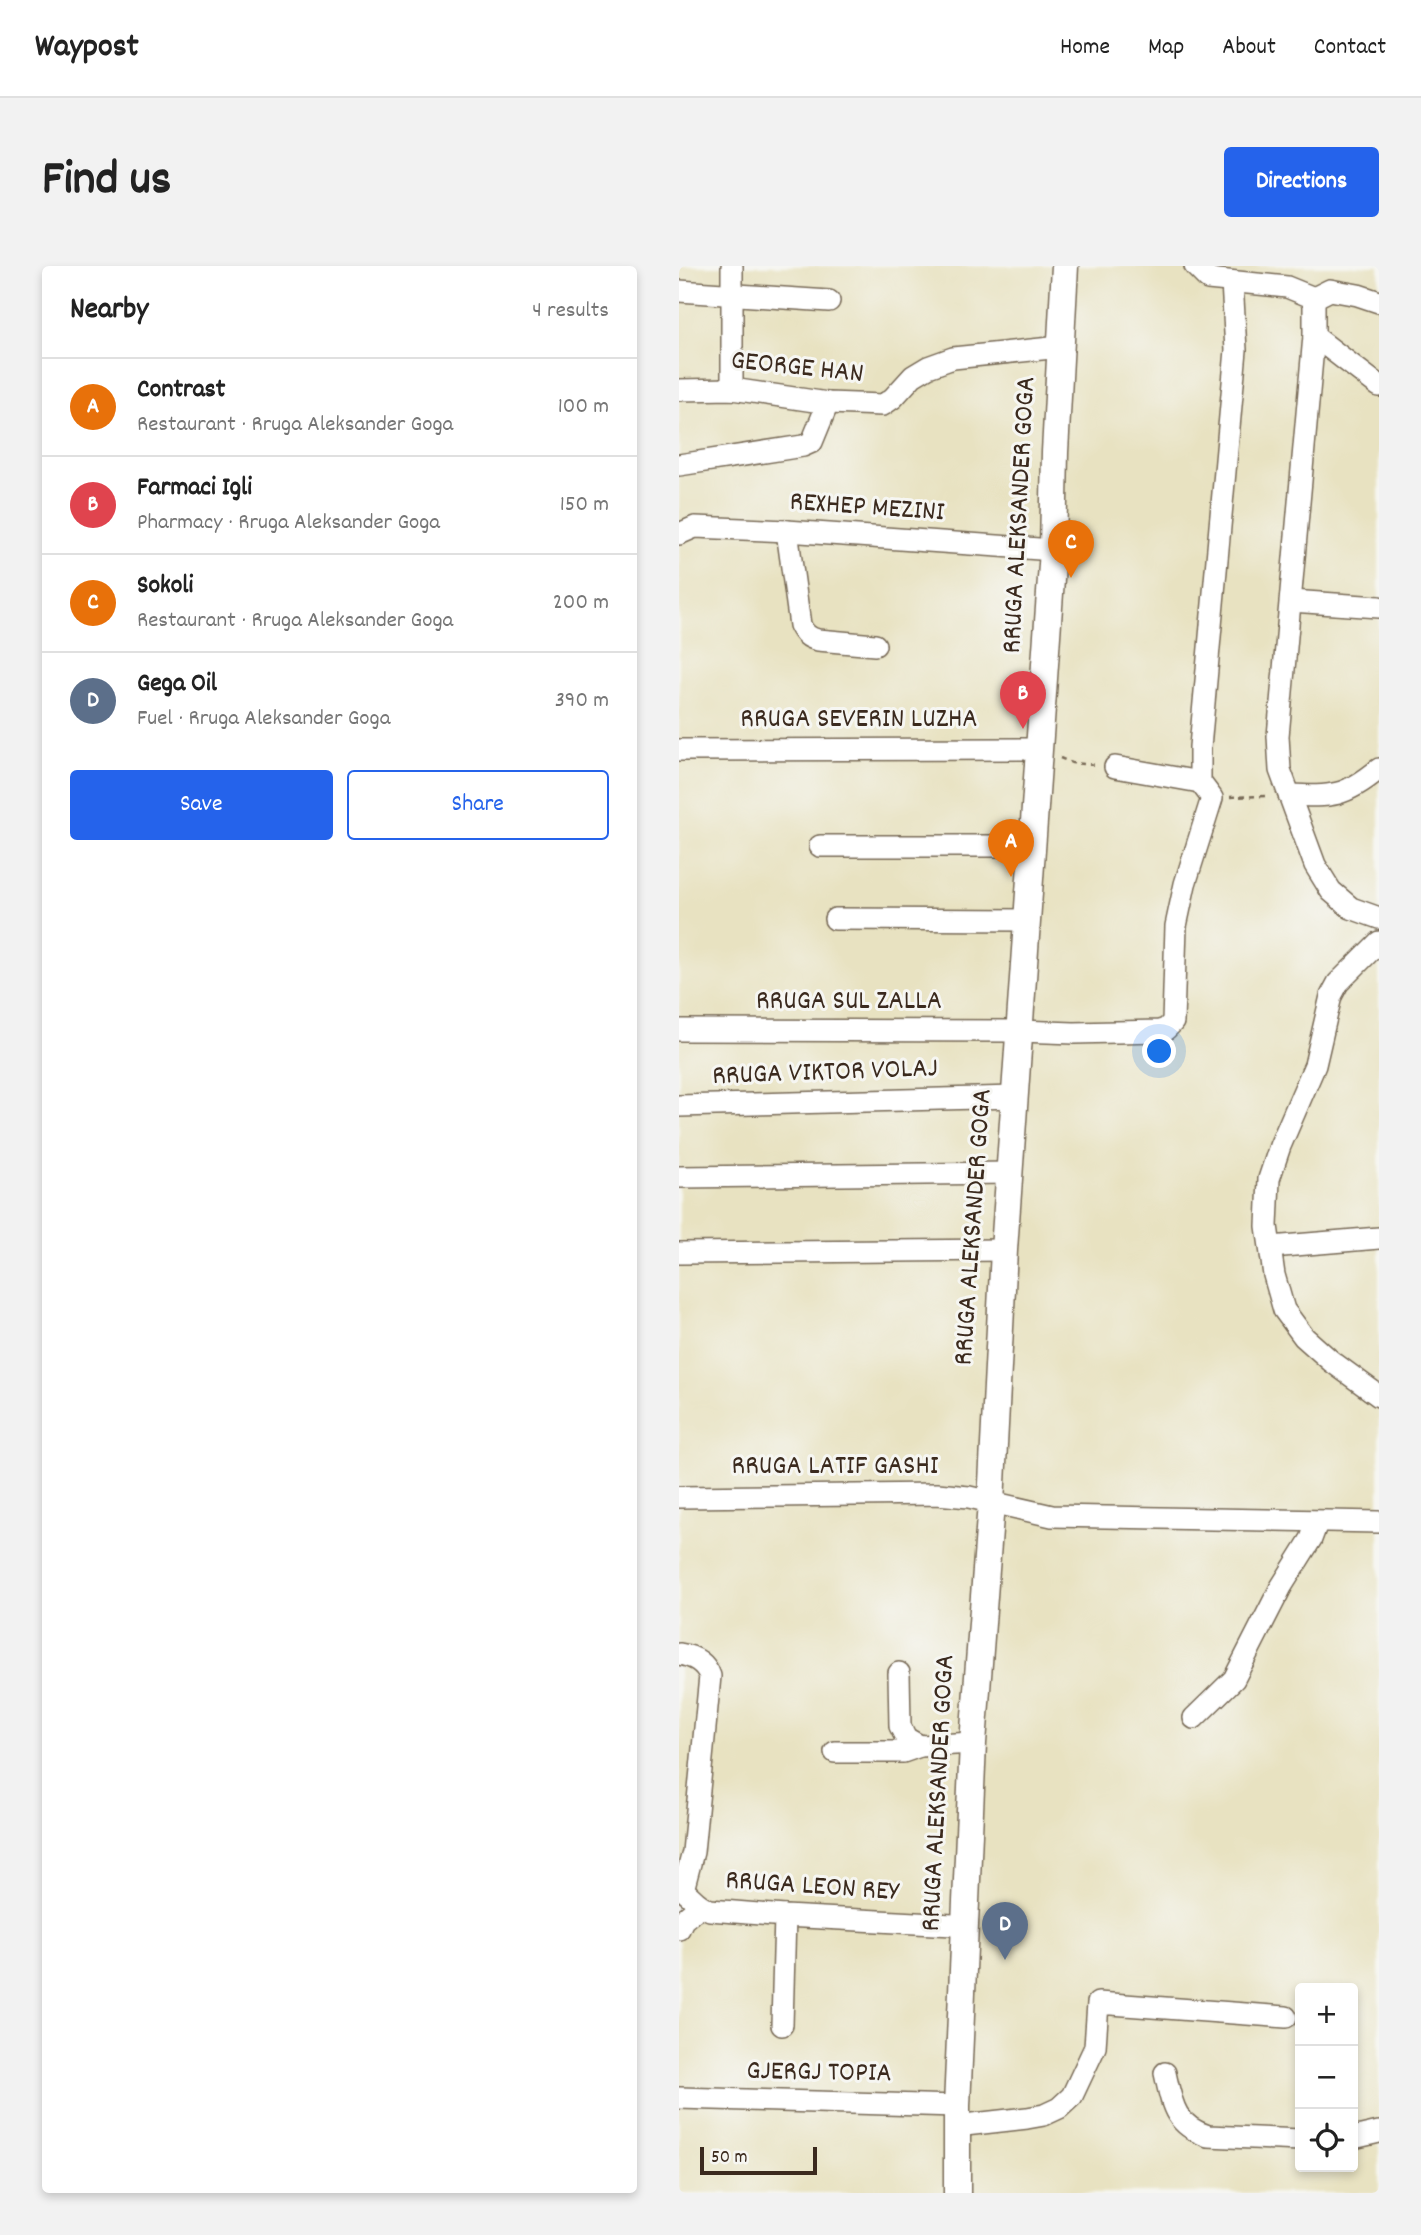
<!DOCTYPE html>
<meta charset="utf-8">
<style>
body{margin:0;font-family:Dekko,sans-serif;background:#f2f2f2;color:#222}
.controls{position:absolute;right:21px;bottom:21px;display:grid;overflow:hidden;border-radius:7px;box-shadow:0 4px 10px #0003}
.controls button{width:63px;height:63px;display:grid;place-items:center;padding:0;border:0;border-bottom:2px solid #e0e0e0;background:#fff;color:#222;font:35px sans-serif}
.scale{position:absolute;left:21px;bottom:18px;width:117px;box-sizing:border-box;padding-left:7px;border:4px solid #3b2a1e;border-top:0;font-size:19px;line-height:24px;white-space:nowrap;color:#3b2a1e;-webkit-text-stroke:5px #f6f6f2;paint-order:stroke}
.you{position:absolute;left:481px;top:786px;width:24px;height:24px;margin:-18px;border:5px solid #fff;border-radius:50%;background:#1a73e8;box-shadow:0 0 0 10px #1a73e833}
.badge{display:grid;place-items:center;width:46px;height:46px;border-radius:50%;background:#2563eb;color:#fff;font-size:23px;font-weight:700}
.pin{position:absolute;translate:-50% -58px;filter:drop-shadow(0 2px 4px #0008)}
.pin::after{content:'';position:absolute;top:37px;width:24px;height:21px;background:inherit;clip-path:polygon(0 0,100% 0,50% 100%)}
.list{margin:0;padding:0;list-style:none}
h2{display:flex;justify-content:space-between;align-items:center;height:91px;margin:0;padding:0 28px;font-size:30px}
h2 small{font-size:23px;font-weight:400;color:#767676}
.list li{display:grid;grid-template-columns:46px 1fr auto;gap:21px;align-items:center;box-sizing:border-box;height:98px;padding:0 28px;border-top:2px solid #e0e0e0}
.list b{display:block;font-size:26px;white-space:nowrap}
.list p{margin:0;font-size:23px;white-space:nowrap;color:#767676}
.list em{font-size:23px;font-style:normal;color:#767676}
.actions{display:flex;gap:14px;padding:21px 28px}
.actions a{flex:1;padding:16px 0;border:2px solid #2563eb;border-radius:7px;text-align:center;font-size:24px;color:#2563eb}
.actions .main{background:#2563eb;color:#fff}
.icon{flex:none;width:38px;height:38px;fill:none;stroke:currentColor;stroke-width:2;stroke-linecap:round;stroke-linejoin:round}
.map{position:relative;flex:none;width:700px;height:1927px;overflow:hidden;border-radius:7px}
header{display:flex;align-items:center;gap:42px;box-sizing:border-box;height:98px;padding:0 35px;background:#fff;border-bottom:2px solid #e0e0e0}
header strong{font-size:33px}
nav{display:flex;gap:38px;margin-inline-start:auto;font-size:24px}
.intro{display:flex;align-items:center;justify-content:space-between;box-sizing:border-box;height:168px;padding:0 42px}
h1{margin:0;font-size:49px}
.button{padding:18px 32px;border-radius:7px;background:#2563eb;color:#fff;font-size:24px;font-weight:700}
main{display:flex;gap:42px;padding:0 42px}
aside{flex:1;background:#fff;border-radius:7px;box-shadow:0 4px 10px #0003}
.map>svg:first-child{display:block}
</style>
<header>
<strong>Waypost</strong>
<nav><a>Home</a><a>Map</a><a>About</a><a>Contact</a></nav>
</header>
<div class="intro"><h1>Find us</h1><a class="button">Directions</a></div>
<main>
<aside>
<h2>Nearby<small>4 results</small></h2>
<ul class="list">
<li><span class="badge" style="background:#e8710a">A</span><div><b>Contrast</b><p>Restaurant · Rruga Aleksander Goga</p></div><em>100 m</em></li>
<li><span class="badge" style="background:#e0444e">B</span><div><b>Farmaci Igli</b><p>Pharmacy · Rruga Aleksander Goga</p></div><em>150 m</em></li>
<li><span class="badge" style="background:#e8710a">C</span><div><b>Sokoli</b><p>Restaurant · Rruga Aleksander Goga</p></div><em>200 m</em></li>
<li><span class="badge" style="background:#5c6f8a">D</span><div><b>Gega Oil</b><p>Fuel · Rruga Aleksander Goga</p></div><em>390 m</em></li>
</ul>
<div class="actions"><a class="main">Save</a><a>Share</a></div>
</aside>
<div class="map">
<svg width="700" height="1927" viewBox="0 0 700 1927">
<rect width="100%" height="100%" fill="#f6f6f2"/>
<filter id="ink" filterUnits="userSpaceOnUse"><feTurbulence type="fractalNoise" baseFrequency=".0143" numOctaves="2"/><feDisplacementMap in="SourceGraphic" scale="14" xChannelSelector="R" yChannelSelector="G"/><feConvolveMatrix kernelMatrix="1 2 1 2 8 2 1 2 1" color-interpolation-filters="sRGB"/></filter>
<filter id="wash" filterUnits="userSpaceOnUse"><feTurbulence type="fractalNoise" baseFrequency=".00686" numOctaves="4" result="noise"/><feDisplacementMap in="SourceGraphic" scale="28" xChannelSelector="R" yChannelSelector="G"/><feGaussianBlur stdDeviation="1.57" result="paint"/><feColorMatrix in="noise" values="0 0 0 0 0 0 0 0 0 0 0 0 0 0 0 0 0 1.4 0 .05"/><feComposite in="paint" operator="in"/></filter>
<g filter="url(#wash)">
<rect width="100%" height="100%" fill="#e8e2c1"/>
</g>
<g filter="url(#ink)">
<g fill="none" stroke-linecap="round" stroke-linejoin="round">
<g stroke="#786a57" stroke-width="24">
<g id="minor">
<path d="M516,0L529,13L608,21L635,32"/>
<path d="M0,25L150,35"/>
<path d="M635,32V70L599,470L601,504L636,599L652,625L672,642L700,652"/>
<path d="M635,32L651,24L679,29L700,36"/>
<path d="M635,70L700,120"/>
<path d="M53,123V0"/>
<path d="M0,124L53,123L149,137L204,139L214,132L234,110L249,101L274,92L382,81"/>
<path d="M0,199L124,180L133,176L149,137"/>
<path d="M108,265L121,359C125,367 129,372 139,374L196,379"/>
<path d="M0,268L16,261L108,265L374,284"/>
<path d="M612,335L700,341"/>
<path d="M0,484L360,483"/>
<path d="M436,501L521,516"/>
<path d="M610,529C653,531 666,531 700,503"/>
<path d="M141,580H353"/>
<path d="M156,653L348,654"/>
<path d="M700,676L659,717L652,730L636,799L601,880L590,913L588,960L595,1009L605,1044L625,1071L652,1095L700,1130"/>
<path d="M0,764L341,765L395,767L480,765L487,763L494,756L497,660L506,618L533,532L521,516V481L557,84L553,16"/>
<path d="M0,840L336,831"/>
<path d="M0,911L331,907"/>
<path d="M592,981L700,972"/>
<path d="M0,987L325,984"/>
<path d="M0,1231L258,1228L290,1231L373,1250L700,1256"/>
<path d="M0,1388C14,1390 26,1396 31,1410L14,1586L4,1624"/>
<path d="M220,1407L221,1460L227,1472L241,1480"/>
<path d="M515,1452L555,1413L602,1321L632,1273L638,1257"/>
<path d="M156,1486H224L241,1480L294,1477"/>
<path d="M0,1622C13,1628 14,1638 31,1644L106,1650L274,1659L285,1662"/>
<path d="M0,1663L4,1654L20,1641"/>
<path d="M103,1759L106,1650"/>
<path d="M486,1807C493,1838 495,1859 529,1870L621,1874"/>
<path d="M0,1832L278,1840"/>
<path d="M277,1860L348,1852L365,1849L380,1842L393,1830L416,1781L419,1737L607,1751"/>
<path d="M674,1872L700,1866"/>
</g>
</g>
<g stroke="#786a57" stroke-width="29">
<path id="major" d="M278,1927V1840L294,1477L312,1237L325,984L374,284L376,186L386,0"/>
</g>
<g stroke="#786a57" stroke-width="2.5" stroke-dasharray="5 5" stroke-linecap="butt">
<path d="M381,492L393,497L419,499"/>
<path d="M551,531L590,530"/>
</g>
<use href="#minor" stroke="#fff" stroke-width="21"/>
<use href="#major" stroke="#fff" stroke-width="26"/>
</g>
</g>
<g text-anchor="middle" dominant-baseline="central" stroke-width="6" stroke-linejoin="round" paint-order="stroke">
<g font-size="28" fill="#3b2a1e" stroke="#f6f6f2">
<text transform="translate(118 103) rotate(6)">GEORGE HAN</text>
<text transform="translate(188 243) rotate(4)">REXHEP MEZINI</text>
<text transform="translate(342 249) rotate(-87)">RRUGA ALEKSANDER GOGA</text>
<text x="180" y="455">RRUGA SEVERIN LUZHA</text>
<text x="170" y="737">RRUGA SUL ZALLA</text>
<text transform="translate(146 808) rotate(-2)">RRUGA VIKTOR VOLAJ</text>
<text transform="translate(296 961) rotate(-86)">RRUGA ALEKSANDER GOGA</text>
<text x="156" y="1202">RRUGA LATIF GASHI</text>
<text transform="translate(261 1527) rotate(-87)">RRUGA ALEKSANDER GOGA</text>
<text transform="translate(133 1622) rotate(4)">RRUGA LEON REY</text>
<text transform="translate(140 1808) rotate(1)">GJERGJ TOPIA</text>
</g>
</g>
</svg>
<div class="controls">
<button>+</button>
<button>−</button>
<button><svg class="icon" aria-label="locate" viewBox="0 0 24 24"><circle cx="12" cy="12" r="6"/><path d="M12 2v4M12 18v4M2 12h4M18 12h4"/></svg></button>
</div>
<div class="scale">50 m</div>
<div class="you"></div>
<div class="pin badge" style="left:332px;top:611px;background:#e8710a">A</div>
<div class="pin badge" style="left:344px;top:463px;background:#e0444e">B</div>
<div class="pin badge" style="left:392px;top:312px;background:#e8710a">C</div>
<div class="pin badge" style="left:326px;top:1694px;background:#5c6f8a">D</div>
</div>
</main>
